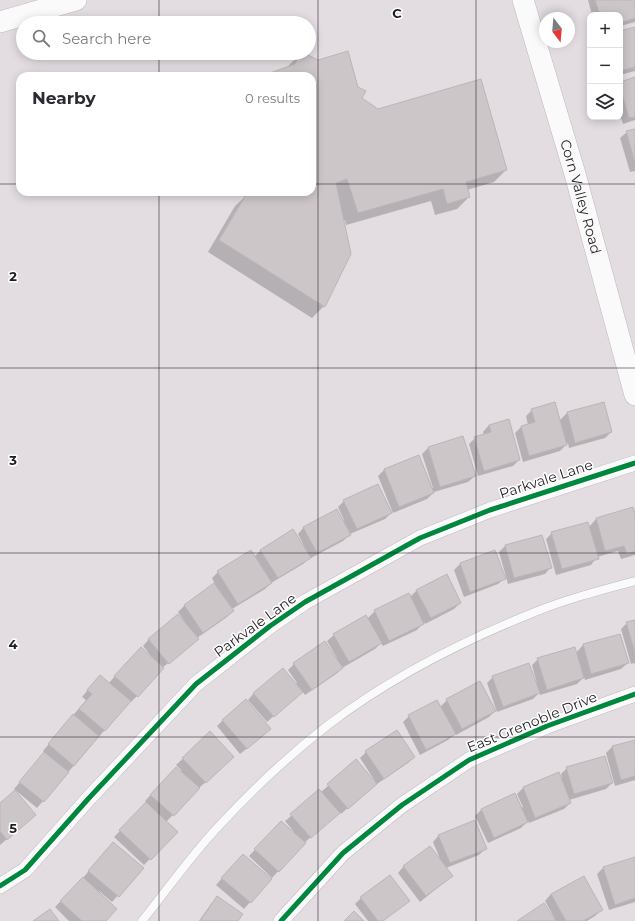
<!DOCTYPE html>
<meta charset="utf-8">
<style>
body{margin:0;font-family:Montserrat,sans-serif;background:#f7f7f7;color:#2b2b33}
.controls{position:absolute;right:12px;top:12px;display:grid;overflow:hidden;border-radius:8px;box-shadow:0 2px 10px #0003}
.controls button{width:36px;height:36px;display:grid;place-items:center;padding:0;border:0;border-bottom:1px solid #e1e1e2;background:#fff;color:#2b2b33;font:20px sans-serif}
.compass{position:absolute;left:539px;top:12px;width:36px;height:36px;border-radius:50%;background:#fff;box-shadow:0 2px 10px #0003;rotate:164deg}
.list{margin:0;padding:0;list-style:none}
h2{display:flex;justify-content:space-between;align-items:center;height:52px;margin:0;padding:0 16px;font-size:17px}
h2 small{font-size:13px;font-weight:400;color:#7c7c81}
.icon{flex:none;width:22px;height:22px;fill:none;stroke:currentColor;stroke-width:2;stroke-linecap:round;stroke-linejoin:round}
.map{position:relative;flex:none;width:635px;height:921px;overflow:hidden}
.search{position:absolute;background:#fff;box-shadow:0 2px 10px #0003;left:16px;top:16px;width:300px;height:44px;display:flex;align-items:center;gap:10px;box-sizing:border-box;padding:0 14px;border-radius:22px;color:#7c7c81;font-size:15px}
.panel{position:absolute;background:#fff;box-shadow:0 2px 10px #0003;left:16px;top:72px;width:300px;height:124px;border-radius:12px}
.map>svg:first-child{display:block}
</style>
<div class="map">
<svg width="635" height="921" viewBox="0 0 635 921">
<rect width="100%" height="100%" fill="#e3dde2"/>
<g fill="#0003">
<path d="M588,0H635V22L620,26V15H592Z"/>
<path d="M635,28V71L620,75V33Z"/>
<path d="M301,53L361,98L378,110L506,170L494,182L467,190L469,197L457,209L435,215L431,201L346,225L345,220L343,221L324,306L312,318L208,252L235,206L248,194L252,192H312V76H265L288,68L289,65Z"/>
<path d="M635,79V120L623,124L620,115V83Z"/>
<path d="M635,130V171L630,172L620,138L627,132Z"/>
<path d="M603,403L611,432L605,438L569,448L568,443L560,451L523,462L515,433L521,427L528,425L526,416L532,410L559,421L567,413Z"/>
<path d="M489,425L519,460L513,466L478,476L469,444L475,438L484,435L483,432Z"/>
<path d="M462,437L475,476L468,482L434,492L427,499L393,513L378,476L384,470L431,488H433L422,454L428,448Z"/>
<path d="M344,501L391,513L385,519L350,534L343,541L311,558L310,557L303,564L271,583L265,589L232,609L233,610L227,617L197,638L191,645L162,668L137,696L131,702L130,701L37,808L14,789L45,753L43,751L86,700L82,697L94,682L108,684L135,654L151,658L152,657L143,646L149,639L185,622L178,612L184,606L215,584L212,578L218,572L254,557L261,550L305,551L306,550L298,534L304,527L344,520L338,507Z"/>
<path d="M635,517V555L621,559L618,551L597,557L591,565L556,575L546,539L552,533L589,527L596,519Z"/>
<path d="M505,546L551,567L545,574L508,584L499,552Z"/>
<path d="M460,564L505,578L498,584L464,597L454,570Z"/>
<path d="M417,590L460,603L454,609L425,624L424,622L417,630L383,646L381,643L375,649L342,668L336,674L305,695L302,691L267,722L248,700L254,693L297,683L288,670L294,664L337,658L327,641L334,635L367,619L375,611L410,597Z"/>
<path d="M635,621V663L631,664L621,629L627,623Z"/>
<path d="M620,635L628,663L621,669L585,680L584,677L577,684L540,695V692L533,699L497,712L487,683L493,677L537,684L532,665L538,659L576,653L583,645Z"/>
<path d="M447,700L495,711L489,717L456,735L455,733L448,740L420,755L403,722L409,716L440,707Z"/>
<path d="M223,720L264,735L240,754L217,726Z"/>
<path d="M210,733L227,763L199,788L166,822L176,832L144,865L114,837L147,803L145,801L170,774L182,771L176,765Z"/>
<path d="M635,741V780L615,786L606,753L612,747Z"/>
<path d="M366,752L414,757L408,763L377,784L376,783L341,814L340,812L304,843L272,878L249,856L282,822L293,833L294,832L285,821L321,792L356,761L374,782L375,781L360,758Z"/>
<path d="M567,768L612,783L606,789L569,800L570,803L564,809L529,823L528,821L521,828L488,843L475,816L481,810L515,795L521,808L523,807L517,794L523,788L562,778L561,774Z"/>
<path d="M0,804L28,821L0,845Z"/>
<path d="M439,835L485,849L479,855L446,868L452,876L420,902L398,873L404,866L440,859L433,842Z"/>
<path d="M107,849L142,868L112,902L99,891L97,892L105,921H69L55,907L83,878Z"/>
<path d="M237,861L270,879L244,909L216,885Z"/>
<path d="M635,862V902L609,910L597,874L603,868Z"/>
<path d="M551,894L601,910L595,916L587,921H519L555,919L545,901Z"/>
<path d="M217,898L237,921H199L211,904Z"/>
<path d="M361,898L408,901L383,921H368L355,904Z"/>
</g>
<g fill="#ccc6c9" stroke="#bbb5b8">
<path d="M595,0H635V18L620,23V15H600Z"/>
<path d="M635,27V67L620,71V31Z"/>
<path d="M348,51L358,87L366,91L362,98L378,109L481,79L507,170L466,182L470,197L447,204L443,189L358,213L347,179L336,183L351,254L325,307L219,240L247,193L312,192V76H262L295,64L300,53H304L318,60Z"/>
<path d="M635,77V117L629,118L620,88V82Z"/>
<path d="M635,129V162L626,131Z"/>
<path d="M555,402L567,445L529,456L521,426L535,422L531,409Z"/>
<path d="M604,402L612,432L575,443L567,412Z"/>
<path d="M509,419L520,460L484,471L474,437L491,432L489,425Z"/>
<path d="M463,436L476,476L440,487L428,447Z"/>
<path d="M419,455L434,493L399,507L384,469Z"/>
<path d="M378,484L392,513L357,529L343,500Z"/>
<path d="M633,507L635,513V551L627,554L624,546L605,551L596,518Z"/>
<path d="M337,509L351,535L317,553L303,527Z"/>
<path d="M588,522L599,559L562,569L551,532Z"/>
<path d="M293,529L311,558L278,578L260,550Z"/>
<path d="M542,535L552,568L514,578L505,545Z"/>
<path d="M251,550L272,583L238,604L217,571Z"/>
<path d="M495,550L506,579L470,592L460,563Z"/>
<path d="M447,574L461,603L431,618L416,590Z"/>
<path d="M214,583L234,611L203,633L184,605Z"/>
<path d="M409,593L424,624L389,641L374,610Z"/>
<path d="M178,614L199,639L169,664L148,639Z"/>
<path d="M366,615L382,643L349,662L333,634Z"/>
<path d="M635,620V653L626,622Z"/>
<path d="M620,634L629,663L591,674L583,644Z"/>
<path d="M325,641L343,668L312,690L293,663Z"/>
<path d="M141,647L164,668L138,697L114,676Z"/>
<path d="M575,647L584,678L547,690L537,658Z"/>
<path d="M529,663L540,693L503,707L492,676Z"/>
<path d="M283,668L303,692L274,717L253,693Z"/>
<path d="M100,675L131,701L105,731L79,709L92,694L87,690Z"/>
<path d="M480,681L496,711L462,729L446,699Z"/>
<path d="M246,699L271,729L247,749L222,720Z"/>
<path d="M437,700L456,734L426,750L408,715Z"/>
<path d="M73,714L99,736L74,766L48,744Z"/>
<path d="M397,730L415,757L384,779L365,751Z"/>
<path d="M210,731L234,757L206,783L182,758Z"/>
<path d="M635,740V776L621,780L612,746Z"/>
<path d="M44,752L69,772L44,802L19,782Z"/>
<path d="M605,756L613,783L574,794L566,767Z"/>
<path d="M356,759L377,784L348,809L327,784Z"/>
<path d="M176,767L200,788L174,816L150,795Z"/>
<path d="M559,772L571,803L535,818L523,787Z"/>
<path d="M319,789L340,813L311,838L290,814Z"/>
<path d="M15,790L36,815L7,840L0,831V803Z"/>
<path d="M515,793L528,822L494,838L481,809Z"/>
<path d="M146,802L178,832L151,860L119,830Z"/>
<path d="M475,820L487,849L450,863L438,835Z"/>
<path d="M281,821L306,843L279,872L254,849Z"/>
<path d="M113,842L144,868L119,897L88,871Z"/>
<path d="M430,846L453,876L426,896L403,866Z"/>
<path d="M243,854L272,879L251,903L221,878Z"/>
<path d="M635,857V898L615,905L603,867Z"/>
<path d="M390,875L410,901L383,921H378L360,897Z"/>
<path d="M584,876L603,910L583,921H566L551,894Z"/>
<path d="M83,877L117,909L106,921H82L60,901Z"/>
<path d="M217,896L243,914L238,921H200Z"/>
<path d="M544,903L556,921H517Z"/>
<path d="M50,909L59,921H33Z"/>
<path d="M354,911L364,921H344Z"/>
</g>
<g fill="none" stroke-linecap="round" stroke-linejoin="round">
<g stroke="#beb9bd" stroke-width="9">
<path id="lane" d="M142,921C167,890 190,857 217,828C251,791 288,756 328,725C390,678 462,641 535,612C567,599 601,590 635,581"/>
</g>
<g stroke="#beb9bd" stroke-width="16">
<g id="street">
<path d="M0,886L25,870L89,798L196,684L270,626L305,602L420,538L490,510L635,463"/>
<path d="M281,921L343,853L402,805L469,760L547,726L635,694"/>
</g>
</g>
<g stroke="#beb9bd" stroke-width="22">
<g id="secondary">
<path id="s1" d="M523,0L575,174L635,395"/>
<path d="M0,22L76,0"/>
</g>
</g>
<use href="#lane" stroke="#fbfafb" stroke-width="8"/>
<use href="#street" stroke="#fbfafb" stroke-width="15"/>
<use href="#secondary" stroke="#fbfafb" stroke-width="21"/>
<g stroke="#fff" stroke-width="8">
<g id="cycleway">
<path d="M0,886L25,870L89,798L196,684L270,626L305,602L420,538L490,510L635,463"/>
<path d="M281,921L343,853L402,805L469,760L547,726L635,694"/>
</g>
</g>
<use href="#cycleway" stroke="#00873e" stroke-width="5"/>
</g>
<path fill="none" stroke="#211c20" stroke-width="1" stroke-opacity="0.55" d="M159,0V23M318,0V921M476,0V921M159,53V76M0,184H20M312,184H635M159,192V921M0,368H635M0,553H635M0,737H635"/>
<g text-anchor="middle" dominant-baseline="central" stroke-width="3" stroke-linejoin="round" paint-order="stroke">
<g font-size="14" fill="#211c20" stroke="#fff">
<text stroke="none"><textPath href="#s1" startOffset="205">Corn Valley Road</textPath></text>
<text transform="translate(546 479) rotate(-18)">Parkvale Lane</text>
<text transform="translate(255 625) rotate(-36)">Parkvale Lane</text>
<text transform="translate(532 722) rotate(-22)">East Grenoble Drive</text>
</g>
</g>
<g font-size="13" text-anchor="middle" font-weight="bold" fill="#211c20" stroke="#fff" stroke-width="3" stroke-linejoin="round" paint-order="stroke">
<text x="397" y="18">C</text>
<text x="13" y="281">2</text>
<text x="13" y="465">3</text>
<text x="13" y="649">4</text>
<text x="13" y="833">5</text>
</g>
</svg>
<div class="controls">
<button>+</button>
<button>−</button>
<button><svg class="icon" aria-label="layers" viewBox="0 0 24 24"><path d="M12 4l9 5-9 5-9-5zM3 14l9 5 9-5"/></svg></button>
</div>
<svg class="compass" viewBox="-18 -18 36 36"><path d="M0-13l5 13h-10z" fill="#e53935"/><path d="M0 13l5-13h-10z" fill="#7c7c81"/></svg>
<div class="search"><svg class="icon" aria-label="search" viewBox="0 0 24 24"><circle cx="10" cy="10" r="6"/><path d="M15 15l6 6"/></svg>Search here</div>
<section class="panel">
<h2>Nearby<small>0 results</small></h2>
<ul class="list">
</ul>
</section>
</div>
